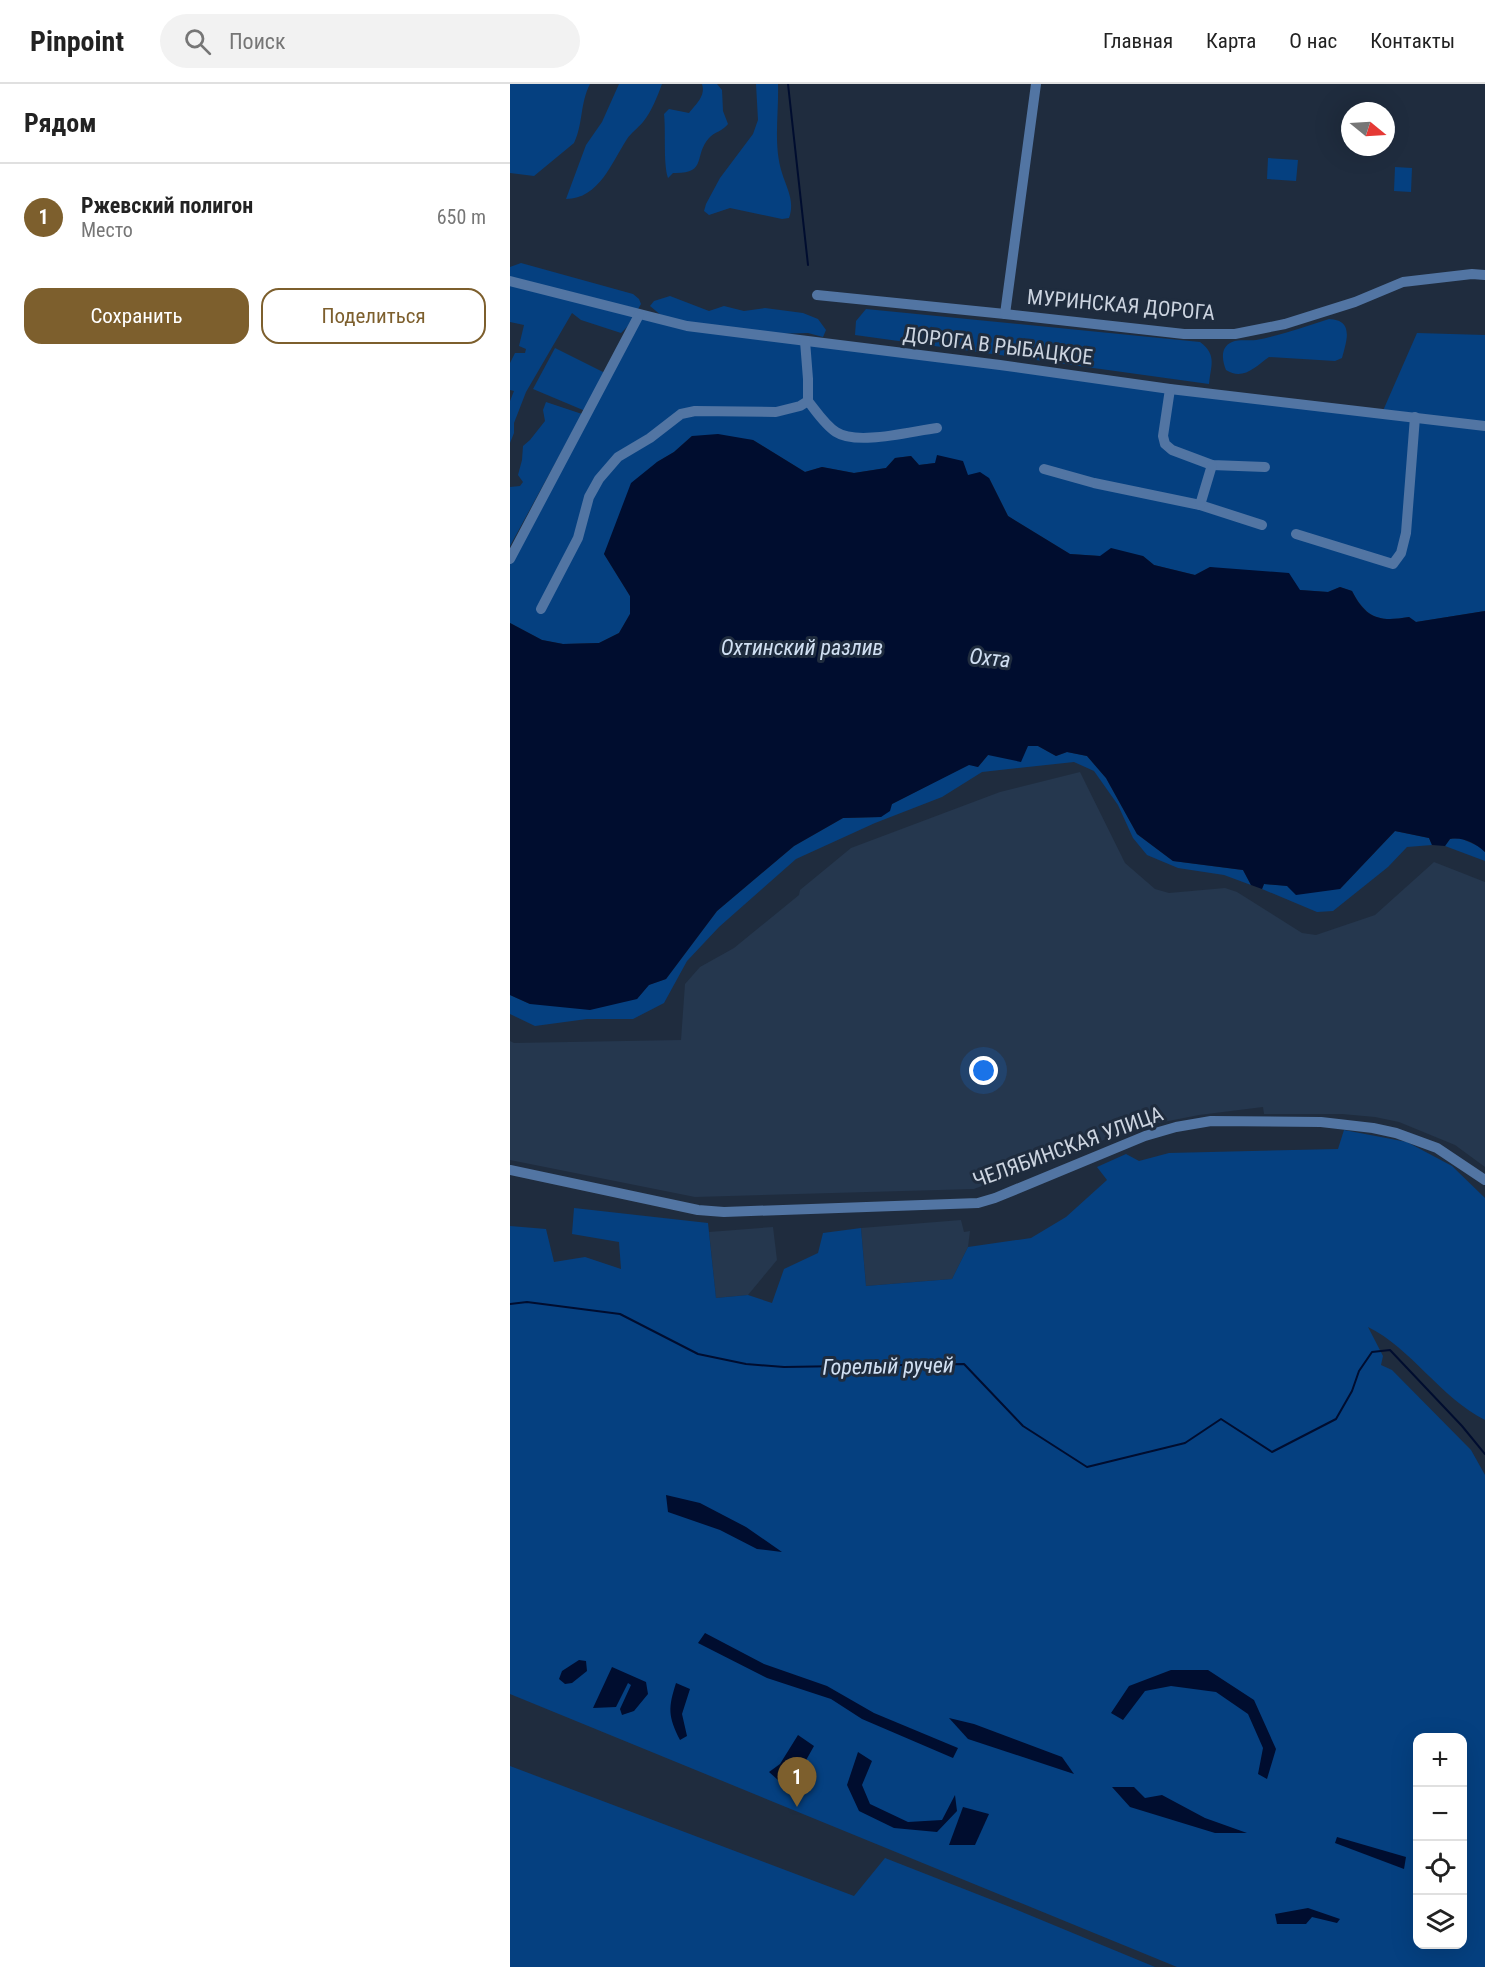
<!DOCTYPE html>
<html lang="ru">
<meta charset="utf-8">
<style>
body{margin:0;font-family:"Roboto Condensed",sans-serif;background:#f2f2f2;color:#222}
.controls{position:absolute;right:18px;bottom:18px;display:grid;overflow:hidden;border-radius:12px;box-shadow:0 6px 24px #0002}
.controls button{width:54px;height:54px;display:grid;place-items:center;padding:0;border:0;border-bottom:2px solid #e0e0e0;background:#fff;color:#222;font:30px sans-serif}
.compass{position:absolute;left:831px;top:18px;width:54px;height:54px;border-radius:50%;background:#fff;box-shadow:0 6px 24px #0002;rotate:108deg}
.you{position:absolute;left:474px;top:987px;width:21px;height:21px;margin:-15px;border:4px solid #fff;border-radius:50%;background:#1a73e8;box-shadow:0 0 0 9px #1a73e833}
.badge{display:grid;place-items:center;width:39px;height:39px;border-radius:50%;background:#7d5f2d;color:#fff;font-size:20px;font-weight:700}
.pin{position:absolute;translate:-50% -50px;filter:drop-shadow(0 2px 3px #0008)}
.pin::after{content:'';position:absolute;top:32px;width:21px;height:18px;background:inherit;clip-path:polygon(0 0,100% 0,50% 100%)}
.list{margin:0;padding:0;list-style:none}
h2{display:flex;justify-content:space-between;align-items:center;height:78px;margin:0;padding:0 24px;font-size:26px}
h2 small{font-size:20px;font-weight:400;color:#767676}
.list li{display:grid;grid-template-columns:39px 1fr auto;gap:18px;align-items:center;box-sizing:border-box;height:108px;padding:0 24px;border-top:2px solid #e0e0e0}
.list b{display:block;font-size:22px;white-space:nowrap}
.list p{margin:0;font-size:20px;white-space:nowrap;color:#767676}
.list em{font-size:20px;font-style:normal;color:#767676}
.actions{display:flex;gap:12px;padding:18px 24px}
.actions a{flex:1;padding:14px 0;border:2px solid #7d5f2d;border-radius:18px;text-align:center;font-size:21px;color:#7d5f2d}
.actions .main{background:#7d5f2d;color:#fff}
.icon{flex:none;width:33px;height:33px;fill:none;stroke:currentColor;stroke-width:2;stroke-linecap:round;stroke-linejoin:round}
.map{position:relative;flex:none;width:975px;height:1883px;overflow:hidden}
header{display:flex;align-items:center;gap:36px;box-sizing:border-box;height:84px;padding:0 30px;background:#fff;border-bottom:2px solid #e0e0e0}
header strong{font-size:28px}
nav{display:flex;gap:33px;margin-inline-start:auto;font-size:21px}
.search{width:420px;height:54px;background:#f2f2f2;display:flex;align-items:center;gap:15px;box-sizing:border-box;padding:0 21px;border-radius:33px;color:#767676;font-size:22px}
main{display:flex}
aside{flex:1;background:#fff}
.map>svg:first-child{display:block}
</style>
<header>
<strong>Pinpoint</strong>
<div class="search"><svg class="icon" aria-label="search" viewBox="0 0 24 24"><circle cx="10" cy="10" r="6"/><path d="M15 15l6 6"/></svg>Поиск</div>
<nav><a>Главная</a><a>Карта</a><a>О нас</a><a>Контакты</a></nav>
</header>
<main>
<aside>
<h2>Рядом<small></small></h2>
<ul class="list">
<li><span class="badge">1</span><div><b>Ржевский полигон</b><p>Место</p></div><em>650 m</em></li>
</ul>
<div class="actions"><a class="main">Сохранить</a><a>Поделиться</a></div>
</aside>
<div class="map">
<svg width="975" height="1883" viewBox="0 0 975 1883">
<rect width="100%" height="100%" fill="#1f2c3e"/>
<g fill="#25374e">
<path d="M570,688L615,779L645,805L659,809L715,804L727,808L792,849L806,851L865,831L924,778L975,798V1083L945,1061L889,1038L865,1033L832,1030H754L753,1023L689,1031L628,1043L464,1105L185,1113L0,1076V957L4,959L171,956L175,900L190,883L224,864L289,811L290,806L341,764L490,708Z"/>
<path d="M451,1136L454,1148L460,1147L458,1163L442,1195L356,1202L351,1144Z"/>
<path d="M263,1143L267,1176L238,1211L206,1214L199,1148Z"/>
</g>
<g fill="#054080" fill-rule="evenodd">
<path d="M0,0H80C70,19 73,41 64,59L24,92L0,89Z"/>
<path d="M109,0H152C147,13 142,27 133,38C128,44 121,49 117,55C102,78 89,115 56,115L76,61L92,38Z"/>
<path d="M192,0H207L212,6L213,27L218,40C213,47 204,48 199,54C183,72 198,90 163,89L158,94C153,79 156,47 154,30L159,25L179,29C186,20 196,12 192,0Z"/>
<path d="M246,0H268C269,29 263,61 272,89C277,105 285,117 279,134L272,135L220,124L199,131L194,127L196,120L210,94L243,50L248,36Z"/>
<path d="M758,74L788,76L786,97L757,95Z"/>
<path d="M885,83L902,84L901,108L884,107Z"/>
<path d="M11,179L123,210L129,215L131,220L118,242L111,249L71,236L62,229L16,308L4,339V349L0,359V317L4,307L0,306V279L5,269H15L16,265L9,262L14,241L0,238V183Z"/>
<path d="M160,212L199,227L214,222L234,227L255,224L293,229L308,235L316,246L313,253L298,249L264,250L177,239L152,232L140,222L144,217Z"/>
<path d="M356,225L690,258C707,271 701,280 699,300L345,251L346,237Z"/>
<path d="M132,234L872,329L907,249L975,251V527L906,538L899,533C870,538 857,535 842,507L830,503L818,508L790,506L700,483L685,491L644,481L633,472H590L560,470L498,432L479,394L458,391L425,379L409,381L401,372L385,374L376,384L344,389L312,383L295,388L243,356L182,352L164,368L147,378L94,470L120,512V530L109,549L89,559L53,560L32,556L0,539V467L80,329L23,305L45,264L99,291Z"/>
<path d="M819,235C844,236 837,256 832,274L825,277L759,273C745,283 733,297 716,286C712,276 710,263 722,258C729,255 739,257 746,256C771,251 795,243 819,235Z"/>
<path d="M36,318L72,330L0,462V403L10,402L13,398L8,391L12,376L13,362L20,356L35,337L33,326Z"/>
<path d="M518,662H528L546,672L557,668L577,672L596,694L627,750L663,777L733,786L741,801L714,791L668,784L637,771L623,754L608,721L584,687L564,678L472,688L432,713L365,739L286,775L209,843L177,877L154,919L123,935H77L25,942L0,930V911L20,920L127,915L138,901L156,895L207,827L284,762L333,734L371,733L382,720L459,680L468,683L478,671Z"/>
<path d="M885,747L919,754L922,761L897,763L878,783L823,827L807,828L752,805L754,800L830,805Z"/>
<path d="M950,754L968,762L975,768V777L935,762L940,755Z"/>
<path d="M834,1046L897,1058L942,1082L975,1114V1336C931,1314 901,1264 858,1243L873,1272L871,1281L882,1286L961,1366L975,1391V1883H667L0,1610V1142L36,1145L44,1178L75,1173L111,1185L109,1158L62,1150L64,1124L198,1139L206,1214L238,1211L262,1219L274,1185L308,1169L313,1149L351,1144L356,1202L442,1195L458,1163L521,1154L556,1133L597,1096L587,1083L616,1070L629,1077L659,1069L828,1065ZM908,1654H952V1860H908Z"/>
<path d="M0,1682L344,1812L375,1774L500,1823L645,1883H0Z"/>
</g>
<g fill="#000d2f">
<path d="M208,350L243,356L295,388L312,383L344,389L376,384L385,374L401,372L409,381L425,379L427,371L453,377L458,391L470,388L479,394L498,432L560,470L590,472L601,464L633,472L644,481L685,491L700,483L779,489L790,506L818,508L830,503L842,507C856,535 870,538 899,533L906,538L975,527V768C965,759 953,753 940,755L935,762L922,761L919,754L885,747L830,805L786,811L777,802L754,800L752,805L741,801L733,786L663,777L627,750L596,694L577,672L557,668L546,672L528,662H518L511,678L478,671L468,683L459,681L382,720L380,727L371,733L333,734L284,762L207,827L156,895L139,901L127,915L80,926L20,920L0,911V539L32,556L53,560L89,559L109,549L120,530V512L94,470L121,399L147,378L164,368L182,352Z"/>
<path d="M156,1411L190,1419L236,1443L272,1468L247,1465L210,1446L158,1428Z"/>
<path d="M195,1549L254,1580L317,1602L364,1629L448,1664L443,1674L352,1635L321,1615L257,1594L188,1559Z"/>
<path d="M69,1576L76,1577L77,1587L62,1599L55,1600L49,1595L52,1587Z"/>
<path d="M102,1583L136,1598L138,1610L124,1627L112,1631L110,1625L121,1601L118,1599L106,1623L83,1624Z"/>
<path d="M661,1586H698L744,1616L766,1665L757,1695L748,1690L753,1664L738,1630L706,1608L661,1602L635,1607L613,1636L601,1629L619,1602Z"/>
<path d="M166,1599L180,1605L172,1630L177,1652L170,1656C158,1632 158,1624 166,1599Z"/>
<path d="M439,1634L464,1640L552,1673L564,1690L458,1655Z"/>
<path d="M288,1651L304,1662L290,1687L268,1696L259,1688L270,1680Z"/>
<path d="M348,1668L362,1677L352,1701L360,1720L398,1738L432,1736L445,1711L447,1727L427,1748L384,1744L349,1727L337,1701Z"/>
<path d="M602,1703H624L635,1714L652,1711L695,1734L737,1749H705L620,1723Z"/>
<path d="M453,1723L479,1730L465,1761H439Z"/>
<path d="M827,1753L896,1773L894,1785L825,1759Z"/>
<path d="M798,1824L830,1835L827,1839L802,1833L796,1840H767L765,1830Z"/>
</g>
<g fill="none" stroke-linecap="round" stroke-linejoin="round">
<g stroke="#000d2f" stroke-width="2">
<path d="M278,0L298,181"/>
<path d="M0,1220L17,1218L110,1230L188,1270L236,1280L274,1283L454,1280L513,1342L577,1383L675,1359L711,1335L762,1368L826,1335L842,1307L849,1287L862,1268L880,1266L952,1342L975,1370"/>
</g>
<g stroke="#5275a3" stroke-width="10">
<path d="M0,197L177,242L490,281L660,305L975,342"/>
<path d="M307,211L495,230L674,250H725L775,240L845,218L893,198L962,190L975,191"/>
<path d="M495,230L526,0"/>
<path d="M295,257L298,295V317"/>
<path d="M660,305L653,352L655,360L662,366L702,381L755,383"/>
<path d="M534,385L584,399L690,421L752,441"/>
<path d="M690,421L702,381"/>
<path d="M786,450L883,480L891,469L896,449L905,333"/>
<path d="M0,475L129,231"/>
<path d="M31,525L68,454L79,413L89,395L108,373L140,354L171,330L185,327L266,328L290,322L298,317C306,327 315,341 326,348C347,362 402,347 427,344"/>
<path d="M0,1086L188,1126L214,1128L468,1119L485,1114L635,1052L666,1043L701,1037L811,1038L863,1044L886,1049L927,1064L975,1096"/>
</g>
</g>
<g text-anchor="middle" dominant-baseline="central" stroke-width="6" stroke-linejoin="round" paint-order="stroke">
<g font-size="21" fill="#ccd4e0" stroke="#1f2c3e">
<text transform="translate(611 221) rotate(5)">МУРИНСКАЯ ДОРОГА</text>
<text transform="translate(488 262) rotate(7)">ДОРОГА В РЫБАЦКОЕ</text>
<text transform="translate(558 1063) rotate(-20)">ЧЕЛЯБИНСКАЯ УЛИЦА</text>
</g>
<g font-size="22" font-style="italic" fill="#d1e0f3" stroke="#1f2c3e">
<text x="292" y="563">Охтинский разлив</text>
<text transform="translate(480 574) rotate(6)">Охта</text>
<text transform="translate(378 1282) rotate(-1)">Горелый ручей</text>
</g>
</g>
</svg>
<div class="controls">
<button>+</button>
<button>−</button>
<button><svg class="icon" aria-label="locate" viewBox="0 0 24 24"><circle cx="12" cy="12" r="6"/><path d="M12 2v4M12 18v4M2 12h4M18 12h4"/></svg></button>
<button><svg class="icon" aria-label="layers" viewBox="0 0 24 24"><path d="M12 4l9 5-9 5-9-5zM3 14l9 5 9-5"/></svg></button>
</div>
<svg class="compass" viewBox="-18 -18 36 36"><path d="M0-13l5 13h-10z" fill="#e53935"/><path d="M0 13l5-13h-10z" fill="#767676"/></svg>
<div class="you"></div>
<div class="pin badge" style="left:287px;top:1723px">1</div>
</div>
</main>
